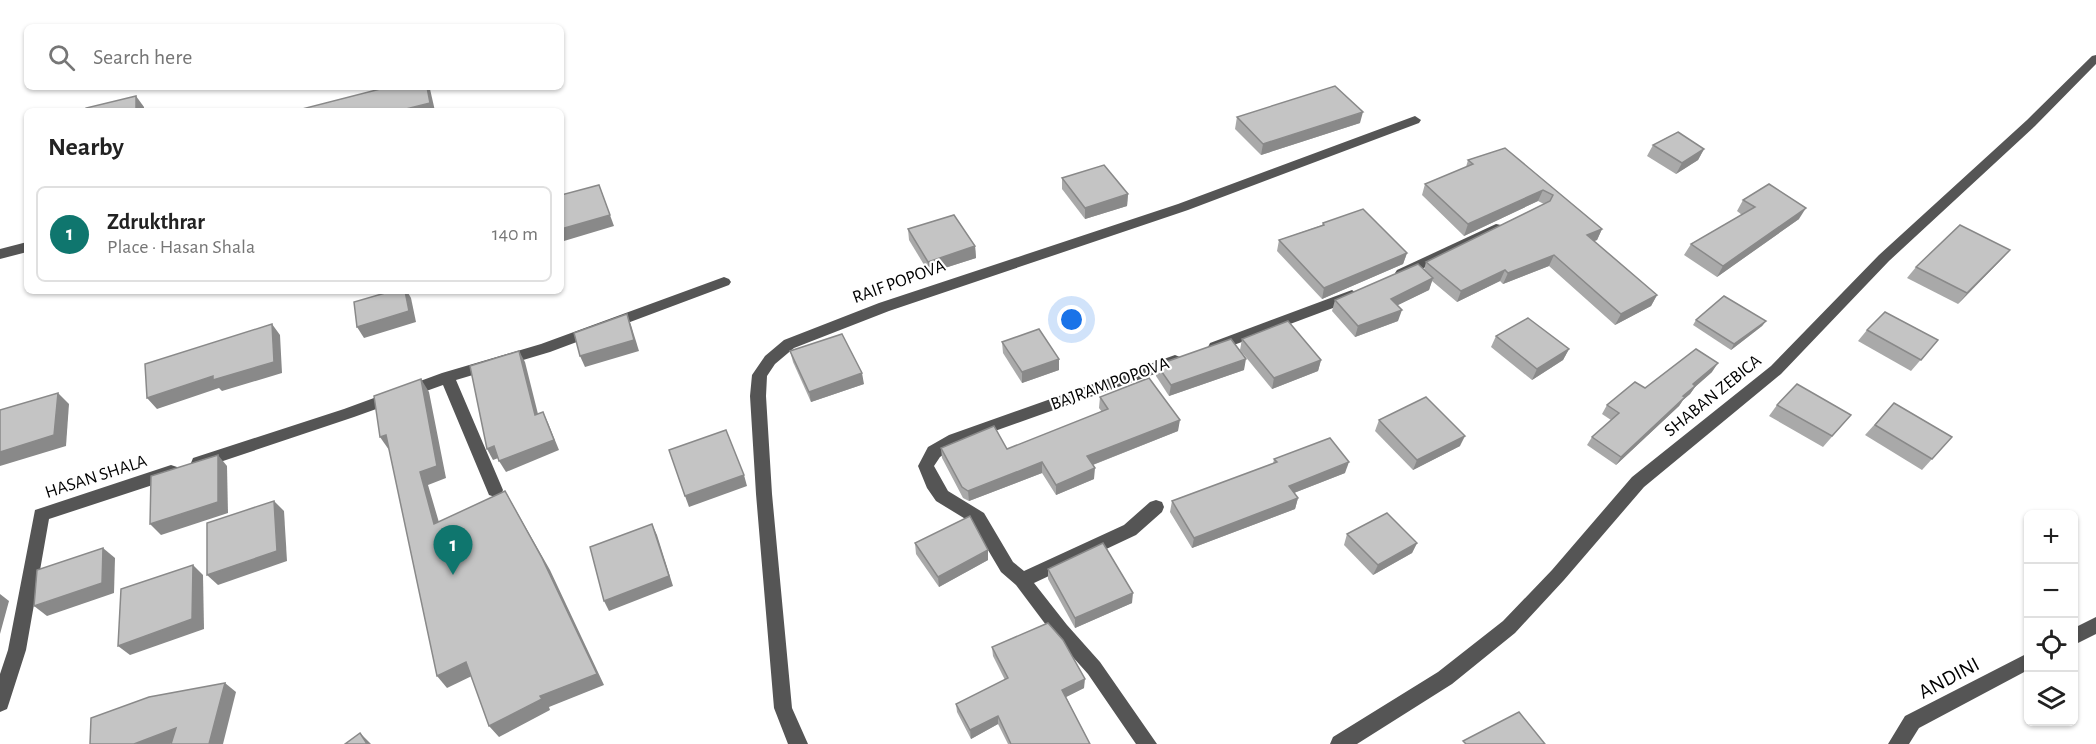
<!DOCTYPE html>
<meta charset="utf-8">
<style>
body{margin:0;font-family:"Alegreya Sans",sans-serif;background:#f2f2f2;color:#222}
.controls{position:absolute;right:18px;bottom:18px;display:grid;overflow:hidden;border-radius:9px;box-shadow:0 2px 4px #0004}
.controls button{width:54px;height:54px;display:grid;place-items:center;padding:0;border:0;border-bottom:2px solid #e0e0e0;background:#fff;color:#222;font:30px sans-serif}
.you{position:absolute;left:1072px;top:320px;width:21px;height:21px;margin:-15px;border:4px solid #fff;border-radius:50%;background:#1a73e8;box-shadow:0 0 0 9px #1a73e833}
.badge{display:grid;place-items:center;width:39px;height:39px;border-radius:50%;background:#0f766e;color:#fff;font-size:20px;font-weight:700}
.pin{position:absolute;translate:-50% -50px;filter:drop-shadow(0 2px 3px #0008)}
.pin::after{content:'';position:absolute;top:32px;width:21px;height:18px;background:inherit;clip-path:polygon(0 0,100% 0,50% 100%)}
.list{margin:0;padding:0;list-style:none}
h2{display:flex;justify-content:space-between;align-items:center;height:78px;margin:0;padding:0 24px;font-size:26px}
h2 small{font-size:20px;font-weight:400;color:#767676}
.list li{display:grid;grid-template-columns:39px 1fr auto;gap:18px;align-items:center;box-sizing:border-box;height:96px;margin:0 12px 12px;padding:0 12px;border:2px solid #e0e0e0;border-radius:9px}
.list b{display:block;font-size:22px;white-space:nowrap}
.list p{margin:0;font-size:20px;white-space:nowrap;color:#767676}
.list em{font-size:20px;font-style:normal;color:#767676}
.icon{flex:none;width:33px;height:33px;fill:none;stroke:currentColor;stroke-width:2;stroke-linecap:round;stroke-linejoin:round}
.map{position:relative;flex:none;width:2096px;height:744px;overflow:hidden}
.search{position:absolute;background:#fff;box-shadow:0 2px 4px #0004;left:24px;top:24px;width:540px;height:66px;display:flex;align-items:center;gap:15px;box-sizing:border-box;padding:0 21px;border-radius:9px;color:#767676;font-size:22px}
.panel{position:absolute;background:#fff;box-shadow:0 2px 4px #0004;left:24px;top:108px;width:540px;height:186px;border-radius:9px}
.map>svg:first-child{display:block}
</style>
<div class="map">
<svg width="2096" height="744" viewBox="0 0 2096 744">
<rect width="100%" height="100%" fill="#fff"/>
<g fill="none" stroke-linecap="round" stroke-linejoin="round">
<g fill="#555" fill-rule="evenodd">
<path d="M2096,55V64L2035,126L1889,261L1781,374L1644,487L1564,580L1515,633L1452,684L1357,744H1330L1333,737L1438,672L1503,621L1552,570L1632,477L1771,366L1879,255L2027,120L2092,56Z"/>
<path d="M1415,116L1421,120L1419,123L1188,210L889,311L794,348L775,364L767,376L766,396L772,494L792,708L808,744H788L774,708L756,494L750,396L752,375L765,356L784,340L879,303L1178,204Z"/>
<path d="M1496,224L1501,225L1503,228L1501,231L1407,276L1402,278L1395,273L1397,270Z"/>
<path d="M27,242V252L0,259V249Z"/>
<path d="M724,277L729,279L731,282L729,285L550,352L456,380L503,490L501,495L495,497L489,495L443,385L354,417L199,469L193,468L191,463L193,458L344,409L442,373L541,344Z"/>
<path d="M1352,290L1359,295L1357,299L1215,352L1210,351L1208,347L1210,343Z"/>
<path d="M1175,355L1180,357L1182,361L1180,365L961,443L940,457L934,466L948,491L984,513L1013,562L1024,571L1124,525L1150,502L1156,500L1162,502L1164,507L1162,512L1136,535L1034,583L1067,625L1100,662L1157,744H1136L1088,674L1055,637L1016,585L1001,572L972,523L936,501L927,488L918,466L928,447L949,435Z"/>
<path d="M171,465L177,467L179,472L177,477L49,519L26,650L9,703L7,709L0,712V674L8,650L35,510Z"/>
<path d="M2096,617V634L2074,645V628Z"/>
<path d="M2028,653V670L1919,728L1909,744H1888L1905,716Z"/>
</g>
</g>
<g fill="#a9a9a9">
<path d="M1237,117L1360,123L1261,155L1235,129Z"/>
<path d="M1653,145L1704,149L1698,160L1676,174L1647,156Z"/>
<path d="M1505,148L1602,229L1597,240L1594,241L1657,295L1651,306L1615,325L1549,266L1503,284L1500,281L1457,302L1432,281L1429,290L1397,305L1398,321L1355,337L1332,311L1335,300L1424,270L1426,262L1544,204L1538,201L1464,236L1422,195L1425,184L1466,167L1468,160Z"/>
<path d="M1062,178L1128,194L1127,206L1085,219L1062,189Z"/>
<path d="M1743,200L1799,219L1717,277L1684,255L1691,244L1742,215L1737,211Z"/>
<path d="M1323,223L1407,253L1403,264L1322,299L1277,251L1279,240L1322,225Z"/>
<path d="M908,229L975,246L976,258L929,273L909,240Z"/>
<path d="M2010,250L1958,304L1907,278L1916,267Z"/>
<path d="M1696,320L1766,321L1762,326L1731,350L1693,325Z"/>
<path d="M1867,330L1938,340L1911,371L1858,341Z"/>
<path d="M1496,336L1569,349L1563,360L1532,380L1491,347Z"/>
<path d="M1242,339L1321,360L1318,371L1272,389L1240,350Z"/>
<path d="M1002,342L1059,370L1022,383L1003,353Z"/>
<path d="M790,351L864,384L811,402L793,362Z"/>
<path d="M1157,365L1244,370L1169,396L1156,376Z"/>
<path d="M1712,372L1695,387L1690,394L1683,400L1679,406L1616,465L1587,445L1592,437L1611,420L1602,414L1607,405L1645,388Z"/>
<path d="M1100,397L1178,431L1093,465L1094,479L1056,495L1042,473L969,501L963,498L942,458L941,448L1007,449L1102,412L1099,408Z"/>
<path d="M1894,403L1932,459L1922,470L1865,435Z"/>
<path d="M1777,405L1851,415L1823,447L1769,416Z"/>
<path d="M1379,420L1460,446L1413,470L1375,431Z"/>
<path d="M1274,459L1345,473L1294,493L1298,498L1295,509L1192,548L1170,512L1172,501L1273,464Z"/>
<path d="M1347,534L1417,543L1412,553L1373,575L1344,545Z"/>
<path d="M915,543L988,560L939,587L916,554Z"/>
<path d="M1048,569L1132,603L1075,628L1048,579Z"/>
<path d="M992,647L1084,688L1066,697L1090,744H1008L998,724L971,739L957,712L956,704L1005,680L993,656Z"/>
</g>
<g fill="#898989">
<path d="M427,87H429L430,89L435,111H398Z"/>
<path d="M136,96L144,107V111H136Z"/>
<path d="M1363,112L1360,123L1261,155L1263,144Z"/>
<path d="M1704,149L1698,160L1676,174L1682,163Z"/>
<path d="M599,185L614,226L564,241L561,233V229Z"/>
<path d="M1543,190L1538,201L1464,236L1468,224Z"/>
<path d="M1128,194L1127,206L1085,219V208Z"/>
<path d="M1806,208L1799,219L1717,277L1723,266Z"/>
<path d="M1602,229L1597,240L1581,246L1587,235Z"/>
<path d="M975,246L976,258L929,273L928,262Z"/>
<path d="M2010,250L2000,261L1958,304L1967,293Z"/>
<path d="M1407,253L1403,264L1322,299L1324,288Z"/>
<path d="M1554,255L1549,266L1503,284L1508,273Z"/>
<path d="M1505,270L1500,281L1457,302L1461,291Z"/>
<path d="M1433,278L1429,290L1388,310L1391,299Z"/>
<path d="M405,291H407L411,298L416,322L364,338L357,327Z"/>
<path d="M1657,295L1651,306L1615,325L1621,314Z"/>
<path d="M1402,310L1398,321L1355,337L1358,326Z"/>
<path d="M627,314L631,325L639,351L585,367L580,356Z"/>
<path d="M1766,321L1762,326L1731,350L1734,344Z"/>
<path d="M272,324L280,335L282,373L222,391L219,388L157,409L147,398Z"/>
<path d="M1569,349L1563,360L1532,380L1537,369Z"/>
<path d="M519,351L525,362L541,426L535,415Z"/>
<path d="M1059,359V370L1022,383V372Z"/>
<path d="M1246,359L1244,370L1169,396L1171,385Z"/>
<path d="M1321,360L1318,371L1272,389L1274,378Z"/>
<path d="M1718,363L1712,372L1695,387L1690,394L1683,400L1679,406L1616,465L1621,457L1683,396L1693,384Z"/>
<path d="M862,373L864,384L811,402L809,392Z"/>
<path d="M421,379L429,392L446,478L428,485L443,536L434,524L420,472Z"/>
<path d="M58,393L69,404L66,446L0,466V452Z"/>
<path d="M543,412L548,423L559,450L506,472L499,461Z"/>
<path d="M1180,420L1178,431L1087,467V456Z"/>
<path d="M386,435L389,450L380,437Z"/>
<path d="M1465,436L1460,446L1413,470L1417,460Z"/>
<path d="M494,446L501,457L493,460L487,449Z"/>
<path d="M218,455L227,466L228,513L161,535L150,524Z"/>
<path d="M1042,462V473L969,501L968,491Z"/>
<path d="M1349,462L1345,473L1286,496L1289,486Z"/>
<path d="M1095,468L1094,479L1056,495V485Z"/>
<path d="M744,475L747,486L689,507L685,496Z"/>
<path d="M505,491L550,570L604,685L549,707L550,710L499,737L489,726L540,696Z"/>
<path d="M1298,498L1295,509L1192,548L1194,538Z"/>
<path d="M274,501L284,511L287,561L218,585L207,575Z"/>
<path d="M652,524L657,535L673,586L609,611L604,601Z"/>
<path d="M1417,543L1412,553L1373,575L1378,565Z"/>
<path d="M103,548L115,558L114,593L47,616L34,606Z"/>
<path d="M988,550V560L939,587L938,577Z"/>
<path d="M193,565L203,575L204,629L130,655L118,646Z"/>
<path d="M1133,593L1132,603L1075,628V618Z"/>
<path d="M0,594L9,601L0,634Z"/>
<path d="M466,662L476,674L447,688L437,676Z"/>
<path d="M1085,679L1084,688L1062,699V690Z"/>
<path d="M225,683L236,692L223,744H209Z"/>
<path d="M998,716V724L971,739L970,730Z"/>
<path d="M176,728L188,737L170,744H134Z"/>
<path d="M360,733L371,744H367Z"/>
</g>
<g fill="#c4c4c4" stroke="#898989" stroke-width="1.5">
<path d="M1335,86L1363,112L1263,144L1237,117Z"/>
<path d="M388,87H427L430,103L398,111H298V110Z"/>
<path d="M136,96V111H86V108Z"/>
<path d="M1678,132L1704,149L1682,163L1653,145Z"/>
<path d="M1505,148L1602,229L1587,235L1657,295L1621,314L1554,255L1508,273L1505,270L1461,291L1426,262L1550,201L1553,195L1543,190L1468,224L1425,184L1473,164L1468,160Z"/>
<path d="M1104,165L1128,194L1085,208L1062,178Z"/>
<path d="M1769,184L1806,208L1723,266L1691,244L1755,207L1743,200Z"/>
<path d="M599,185L610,215L561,229V195Z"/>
<path d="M1363,209L1407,253L1324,288L1279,240L1324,225L1323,223Z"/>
<path d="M954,215L975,246L928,262L908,229Z"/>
<path d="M1960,225L2010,250L1967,293L1916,267Z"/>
<path d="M1418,264L1433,278L1391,299L1402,310L1358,326L1335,300Z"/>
<path d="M392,291H405L409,311L357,327L354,302Z"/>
<path d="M1724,296L1766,321L1734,344L1696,320Z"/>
<path d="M1885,312L1938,340L1921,360L1867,330Z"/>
<path d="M627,314L634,340L580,356L574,333Z"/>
<path d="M1528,318L1569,349L1537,369L1496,336Z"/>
<path d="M1288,321L1321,360L1274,378L1242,339Z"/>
<path d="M272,324L274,362L213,380V376L147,398L145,364Z"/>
<path d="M1039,329L1059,359L1022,372L1002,342Z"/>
<path d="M842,334L862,373L809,392L790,351Z"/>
<path d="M1231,339L1246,359L1171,385L1157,365Z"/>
<path d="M1696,349L1718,363L1693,384L1695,386L1683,396L1685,397L1621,457L1592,437L1619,413L1607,405L1635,382L1645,388Z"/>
<path d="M519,351L535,415L543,412L554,440L499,461L494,446L487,449L470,366Z"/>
<path d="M1149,378L1180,420L1087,456L1095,468L1056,485L1042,462L968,491L962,487L941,448L994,426L1007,449L1108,409L1100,397Z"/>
<path d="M421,379L437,466L420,472L434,524L505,491L542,558L597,674L540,696L542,699L489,726L466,662L437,676L386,435L380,437L374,396Z"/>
<path d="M1797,384L1851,415L1832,436L1777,405Z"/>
<path d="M58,393L54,435L0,452V410Z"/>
<path d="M1426,397L1465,436L1417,460L1379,420Z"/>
<path d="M1894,403L1952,437L1932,459L1875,425Z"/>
<path d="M726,430L744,475L685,496L669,450Z"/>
<path d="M1330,438L1349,462L1289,486L1298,498L1194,538L1172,501L1277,462L1274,459Z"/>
<path d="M218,455V502L150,524L151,476Z"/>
<path d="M274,501L277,551L207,575V523Z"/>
<path d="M1387,513L1417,543L1378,565L1347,534Z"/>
<path d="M970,516L988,550L938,577L915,543Z"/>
<path d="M652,524L669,576L604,601L590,547Z"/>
<path d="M1103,543L1133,593L1075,618L1048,569Z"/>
<path d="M103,548L102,583L34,606L37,570Z"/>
<path d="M193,565L192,619L118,646L121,589Z"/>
<path d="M1048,623L1063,640L1085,679L1062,690L1090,744H1011L998,716L970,730L956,704L1008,678L992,647Z"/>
<path d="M225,683L209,744H171L176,728L134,744H90L91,718L149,697Z"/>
<path d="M1519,712L1545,744H1466L1463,741Z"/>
<path d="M360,733L367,744H345Z"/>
</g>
<g text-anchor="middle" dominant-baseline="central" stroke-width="4.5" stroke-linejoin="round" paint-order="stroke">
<g font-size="18" fill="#000" stroke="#fff">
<text transform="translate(899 282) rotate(-20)">RAIF POPOVA</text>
<text transform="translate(1110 384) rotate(-20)">BAJRAM POPOVA</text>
<text transform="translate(1713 396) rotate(-39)">SHABAN ZEBICA</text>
<text transform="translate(96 477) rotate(-18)">HASAN SHALA</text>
</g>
<g font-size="21" fill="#000" stroke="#fff">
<text transform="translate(1949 678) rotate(-28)">ANDINI</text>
</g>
</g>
</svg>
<div class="controls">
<button>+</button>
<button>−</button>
<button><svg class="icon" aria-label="locate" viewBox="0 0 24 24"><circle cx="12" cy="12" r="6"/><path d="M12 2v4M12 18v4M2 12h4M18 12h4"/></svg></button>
<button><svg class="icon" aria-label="layers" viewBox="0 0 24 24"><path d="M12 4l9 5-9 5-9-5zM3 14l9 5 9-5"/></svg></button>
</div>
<div class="you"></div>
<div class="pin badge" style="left:453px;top:575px">1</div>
<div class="search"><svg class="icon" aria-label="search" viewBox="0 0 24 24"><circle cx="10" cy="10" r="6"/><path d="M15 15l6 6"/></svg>Search here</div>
<section class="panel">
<h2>Nearby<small></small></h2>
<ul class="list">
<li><span class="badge">1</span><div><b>Zdrukthrar</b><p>Place · Hasan Shala</p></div><em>140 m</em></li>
</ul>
</section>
</div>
